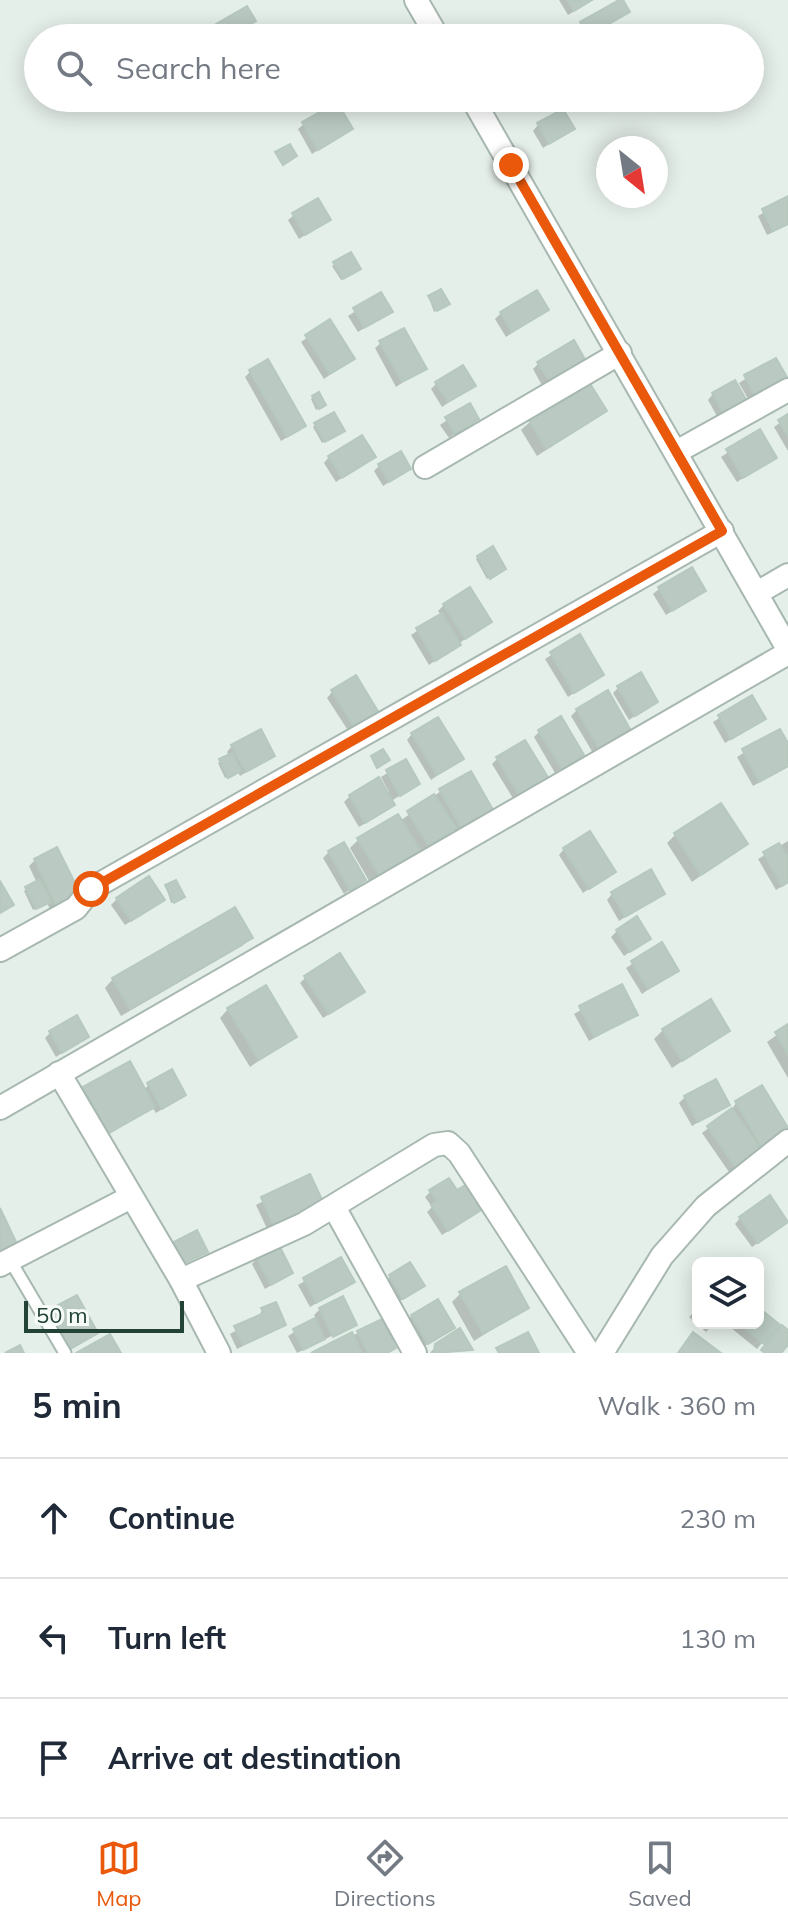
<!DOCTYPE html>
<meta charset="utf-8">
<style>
body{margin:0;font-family:Mulish,sans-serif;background:#f6f6f7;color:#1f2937}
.controls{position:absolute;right:24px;bottom:24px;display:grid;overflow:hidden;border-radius:12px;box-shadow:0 4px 20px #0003}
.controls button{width:72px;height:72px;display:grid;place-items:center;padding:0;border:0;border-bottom:2px solid #e0e1e3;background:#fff;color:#1f2937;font:40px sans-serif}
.compass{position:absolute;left:596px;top:136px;width:72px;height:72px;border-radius:50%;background:#fff;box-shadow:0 4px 20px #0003;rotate:150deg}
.scale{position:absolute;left:24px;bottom:20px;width:160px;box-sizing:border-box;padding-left:8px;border:4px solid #224336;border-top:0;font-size:22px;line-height:28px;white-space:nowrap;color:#224336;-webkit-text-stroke:6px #f6fbf8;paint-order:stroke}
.stop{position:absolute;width:24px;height:24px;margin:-18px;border:6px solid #ea580c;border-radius:50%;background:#fff}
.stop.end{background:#ea580c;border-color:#fff;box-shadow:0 2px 8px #0008}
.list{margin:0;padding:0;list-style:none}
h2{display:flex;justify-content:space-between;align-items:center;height:104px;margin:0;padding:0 32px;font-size:34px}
h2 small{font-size:26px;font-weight:400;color:#747a83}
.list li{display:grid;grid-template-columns:52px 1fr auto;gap:24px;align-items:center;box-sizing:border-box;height:120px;padding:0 32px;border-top:2px solid #e0e1e3}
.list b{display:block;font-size:30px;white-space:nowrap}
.list em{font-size:26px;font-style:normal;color:#747a83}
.icon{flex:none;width:44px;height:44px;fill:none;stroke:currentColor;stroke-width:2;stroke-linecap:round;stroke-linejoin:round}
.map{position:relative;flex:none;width:788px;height:1353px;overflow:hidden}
.search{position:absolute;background:#fff;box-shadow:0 4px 20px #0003;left:24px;right:24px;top:24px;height:88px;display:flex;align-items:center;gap:20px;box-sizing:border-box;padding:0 28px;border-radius:44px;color:#747a83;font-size:30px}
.sheet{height:464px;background:#fff}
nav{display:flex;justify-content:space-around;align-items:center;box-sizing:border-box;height:112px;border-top:2px solid #e0e1e3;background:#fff;font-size:22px;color:#747a83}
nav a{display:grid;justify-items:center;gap:4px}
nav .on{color:#ea580c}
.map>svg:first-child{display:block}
</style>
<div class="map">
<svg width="788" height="1353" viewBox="0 0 788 1353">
<rect width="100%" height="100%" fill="#e5efe9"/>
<g fill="#0003">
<path d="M559,0H593L568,15Z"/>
<path d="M627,12L586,38H581L576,29L581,24Z"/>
<path d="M254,21L229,38H216L212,31L218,26Z"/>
<path d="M304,124L351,129L312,154L298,129Z"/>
<path d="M538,125L572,129L543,148L533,131Z"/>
<path d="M788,199V225L767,235L758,216Z"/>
<path d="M294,215L328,220L299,239L288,220Z"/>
<path d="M335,264L356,271L341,280L332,266Z"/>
<path d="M380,295L390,312L358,332L348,316Z"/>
<path d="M429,298L445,305L434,312Z"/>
<path d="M547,310L506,337L495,319L501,313Z"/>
<path d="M329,322L352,359L324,379L301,342Z"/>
<path d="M381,343L424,368L396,387L375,348Z"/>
<path d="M775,360L751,404L739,383Z"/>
<path d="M539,363H585L544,389L533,369Z"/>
<path d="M251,371L303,426L298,431L281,441L245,377Z"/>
<path d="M437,383L473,386L442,407L431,389Z"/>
<path d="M713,394L744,400L718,418L708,400Z"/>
<path d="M313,397L321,407L316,410L311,399Z"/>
<path d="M469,405L477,419L449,438L440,425Z"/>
<path d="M605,411L537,456L521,430L530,422Z"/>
<path d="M788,417V451L774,427Z"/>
<path d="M315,425L340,433L322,443L313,427Z"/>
<path d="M759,432L774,458L737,482L721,457Z"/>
<path d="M329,457H373L336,482L324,463Z"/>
<path d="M379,466L409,469L383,486L374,471Z"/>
<path d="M478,557L502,571L487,579L476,559Z"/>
<path d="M659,589L704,591L666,615L653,594Z"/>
<path d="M444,605L489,622L429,665L411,635L441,615L438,611Z"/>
<path d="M579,637L602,674L568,697L545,659Z"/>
<path d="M618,688L656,702L629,720L613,693Z"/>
<path d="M332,692L377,712L349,732L327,698Z"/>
<path d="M751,698L763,719L725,743L713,722Z"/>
<path d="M577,710L632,735L596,758L571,716Z"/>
<path d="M540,731L581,755L555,773L534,737Z"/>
<path d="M779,731L788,747V767L753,786L737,757Z"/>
<path d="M412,734L461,759L431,780L407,740Z"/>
<path d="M232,746L273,756L240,776L238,772L225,778L218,763L229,756L227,752Z"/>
<path d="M498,758L546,779L514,800L492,764Z"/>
<path d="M405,762L417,784L390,802L392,805L387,810L359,827L344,802L350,796L389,792L381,777Z"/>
<path d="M441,791L493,814L458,837L453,829L375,891L350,848L358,840L400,821Z"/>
<path d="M676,834L745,844L692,882L667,843Z"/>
<path d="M788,841V883L776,890L758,859Z"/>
<path d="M564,849L613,872L583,893L559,855Z"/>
<path d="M329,852L363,880L344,894L323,858Z"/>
<path d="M35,860L72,898L50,909L47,903L33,910L24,891L37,883L29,866Z"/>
<path d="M166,887L180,899L171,903Z"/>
<path d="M663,893L619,921L607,900L612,894Z"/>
<path d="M117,899L156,905L125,925L111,905Z"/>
<path d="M617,931L649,939L624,956L611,937Z"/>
<path d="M251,937L242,946L121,1016L105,988L113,979Z"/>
<path d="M661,945L676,970L642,994L626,968Z"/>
<path d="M306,977L357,997L323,1018L300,983Z"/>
<path d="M621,987L635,1015L589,1041L574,1014Z"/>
<path d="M228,1009L295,1036L250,1067L220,1018Z"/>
<path d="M788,1027V1078L767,1042Z"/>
<path d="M663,1030L727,1031L672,1068L654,1039Z"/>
<path d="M50,1033L87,1036L56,1057L45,1038Z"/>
<path d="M149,1085L184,1095L156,1113L152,1107L100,1140L76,1097L85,1088L143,1090Z"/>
<path d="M685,1097L727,1105L692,1126L679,1103Z"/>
<path d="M736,1103L788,1132L729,1172L702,1133L731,1111Z"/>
<path d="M309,1177L270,1235L256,1205Z"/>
<path d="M431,1191L474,1214L442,1235L427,1212L432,1207L425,1197Z"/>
<path d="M740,1218L781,1227L752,1247L735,1224Z"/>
<path d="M257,1258L291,1273L265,1289L252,1264Z"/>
<path d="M340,1260L352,1282L310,1307L298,1285Z"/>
<path d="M390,1277L422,1286L397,1303L385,1282Z"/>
<path d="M461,1293L527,1307L474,1341L452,1302Z"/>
<path d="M698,1308V1323H714L706,1332L689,1317Z"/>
<path d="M320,1309L354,1325L297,1353L288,1336L316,1319L314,1315Z"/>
<path d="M262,1310L284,1325L237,1349L230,1334L258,1318Z"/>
<path d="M758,1310L777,1325L757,1349L725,1323H758Z"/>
<path d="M45,1315L96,1333L64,1353H57L39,1321Z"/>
<path d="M412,1316L453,1327L422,1348L406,1322Z"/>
<path d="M358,1333L394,1348L389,1353H316Z"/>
<path d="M436,1346L471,1350L430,1353Z"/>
</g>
<g fill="#bacac2" stroke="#b6c9bf" stroke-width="2">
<path d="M567,0H592L574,11Z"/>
<path d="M619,0H623L630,12L588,36L580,22Z"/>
<path d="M247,6L256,21L224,38L216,24Z"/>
<path d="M337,102L353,129L318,150L302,122Z"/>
<path d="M563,109L575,129L549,144L537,123Z"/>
<path d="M290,144L297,156L283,165L275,152Z"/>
<path d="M788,196V224L773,231L762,209Z"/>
<path d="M318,198L331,220L305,235L292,213Z"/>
<path d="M351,252L361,269L343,279L333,262Z"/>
<path d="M441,289L450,304L437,311L428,296Z"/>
<path d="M537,290L549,310L512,332L500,312Z"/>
<path d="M381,292L393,312L364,328L353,308Z"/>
<path d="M330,319L355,359L330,374L305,335Z"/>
<path d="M404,328L427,369L402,382L379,341Z"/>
<path d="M574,340L587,363L551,384L537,362Z"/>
<path d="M776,358L788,379L757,400L744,375Z"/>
<path d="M268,359L306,426L287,437L249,370Z"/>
<path d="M463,365L476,386L448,402L435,382Z"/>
<path d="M735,380L747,401L724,414L712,393Z"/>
<path d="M589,382L607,411L546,449L529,420Z"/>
<path d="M319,392L326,405L319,409L312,396Z"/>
<path d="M470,403L479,419L455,434L445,417Z"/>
<path d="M334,412L345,431L325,442L314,423Z"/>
<path d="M788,414V436L778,420Z"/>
<path d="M760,429L777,458L743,478L726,449Z"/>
<path d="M362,435L376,457L342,478L328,456Z"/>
<path d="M401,451L411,469L389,482L378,464Z"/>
<path d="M493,546L506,569L490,579L477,556Z"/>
<path d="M692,567L706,591L672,611L658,587Z"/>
<path d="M470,587L492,622L465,639L443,604Z"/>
<path d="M442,613L461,645L435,661L416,628Z"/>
<path d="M580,634L604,675L574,693L550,652Z"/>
<path d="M641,672L658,702L635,716L617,686Z"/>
<path d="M356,675L379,713L355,728L331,690Z"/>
<path d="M608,690L634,736L602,754L576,709Z"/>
<path d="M752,695L766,719L731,739L718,715Z"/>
<path d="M561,716L584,755L562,769L538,730Z"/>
<path d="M438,717L464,759L437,775L411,733Z"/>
<path d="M261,729L275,756L246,772L231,745Z"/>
<path d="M780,729L788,743V766L759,782L742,749Z"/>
<path d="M525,740L549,779L520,796L496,757Z"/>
<path d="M383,749L390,760L377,768L371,756Z"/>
<path d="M232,753L241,771L228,778L219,759Z"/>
<path d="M406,759L420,784L400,796L386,770Z"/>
<path d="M471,771L496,815L464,833L439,789Z"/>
<path d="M379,777L395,805L365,823L349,795Z"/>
<path d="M434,794L456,828L429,846L407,811Z"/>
<path d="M721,803L748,844L701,875L674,833Z"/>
<path d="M398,814L425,858L384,883L357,838Z"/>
<path d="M590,831L616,872L589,889L563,848Z"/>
<path d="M344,842L366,880L350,890L328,851Z"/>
<path d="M779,843L788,858V882L782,886L763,852Z"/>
<path d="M57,847L80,893L56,905L34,859Z"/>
<path d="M651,869L665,894L625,917L611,892Z"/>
<path d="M149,876L165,900L131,921L116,898Z"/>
<path d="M40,879L51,902L36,909L25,887Z"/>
<path d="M176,880L185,897L174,903L165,885Z"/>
<path d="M0,881L14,905L0,913Z"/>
<path d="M235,907L253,938L130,1009L112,978Z"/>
<path d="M637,916L651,939L630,952L616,930Z"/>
<path d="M662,942L679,971L648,989L631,961Z"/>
<path d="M340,953L365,992L329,1014L304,976Z"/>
<path d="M622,984L638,1015L594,1037L579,1006Z"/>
<path d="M266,985L297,1037L259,1060L227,1008Z"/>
<path d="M711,999L730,1031L682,1061L662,1029Z"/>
<path d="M77,1015L89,1037L62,1053L49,1031Z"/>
<path d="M788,1024V1055L775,1032Z"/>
<path d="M130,1061L155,1107L109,1133L83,1087Z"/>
<path d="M172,1069L186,1095L162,1109L147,1083Z"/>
<path d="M716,1079L730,1105L698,1122L684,1096Z"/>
<path d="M762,1085L788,1128V1134L763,1149L735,1101Z"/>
<path d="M732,1108L761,1150L736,1168L707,1126Z"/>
<path d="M310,1174L326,1208L276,1231L261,1197Z"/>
<path d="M449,1178L457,1190L467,1184L483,1209L448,1231L431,1205L437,1201L429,1190Z"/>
<path d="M770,1195L788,1222L758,1243L739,1217Z"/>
<path d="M0,1208L17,1244L0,1252Z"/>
<path d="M197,1230L208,1252L180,1265L170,1244Z"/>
<path d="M279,1245L293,1273L271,1285L256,1257Z"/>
<path d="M341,1257L355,1282L316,1303L303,1278Z"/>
<path d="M410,1262L425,1286L403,1299L389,1275Z"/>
<path d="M506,1266L529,1308L483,1334L459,1292Z"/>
<path d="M77,1295L98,1333L65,1352L43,1313Z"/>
<path d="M343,1296L357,1325L333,1337L319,1308Z"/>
<path d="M438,1299L455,1328L428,1344L411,1315Z"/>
<path d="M276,1302L286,1325L243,1345L234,1326L264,1313L261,1308Z"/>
<path d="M758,1307L780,1325L764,1344L737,1323H758Z"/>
<path d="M315,1318L325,1339L303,1350L293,1329Z"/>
<path d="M382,1319L396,1348L387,1353H368L357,1331Z"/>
<path d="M782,1325L788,1330V1345L781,1353H765L761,1350Z"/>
<path d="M460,1328L473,1350L434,1353L435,1344Z"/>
<path d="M352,1332L362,1353H311Z"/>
<path d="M528,1332L539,1353H499L496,1348Z"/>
<path d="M693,1332L721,1353H678Z"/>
<path d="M110,1334L121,1353H76Z"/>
<path d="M20,1345L24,1353H5Z"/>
</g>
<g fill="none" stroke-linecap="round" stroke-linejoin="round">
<g stroke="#a7b8b0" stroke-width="15">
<path id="lane" d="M10,1260L65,1353"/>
</g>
<g stroke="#a7b8b0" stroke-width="26">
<g id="street">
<path d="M416,0L438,38"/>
<path d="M472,98L788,649"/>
<path d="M678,451L788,390"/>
<path d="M425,467L620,353"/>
<path d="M757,593L788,575"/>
<path d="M0,950L76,908L91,889L722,531"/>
<path d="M59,1073L181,1280L219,1353"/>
<path d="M0,1108L788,653"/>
<path d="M334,1207L415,1353"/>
<path d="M0,1265L131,1197"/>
<path d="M181,1280L304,1224L434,1145L448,1143L459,1153L589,1353"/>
<path d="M602,1353L662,1256L706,1206L788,1141"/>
</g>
</g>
<use href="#lane" stroke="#fff" stroke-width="11"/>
<use href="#street" stroke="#fff" stroke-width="22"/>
</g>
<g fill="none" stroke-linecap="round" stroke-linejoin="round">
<path stroke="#ea580c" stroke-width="10" d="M91,889L722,531L511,165"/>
</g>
</svg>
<div class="controls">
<button><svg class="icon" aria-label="layers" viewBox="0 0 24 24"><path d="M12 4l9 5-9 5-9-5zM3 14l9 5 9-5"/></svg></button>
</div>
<svg class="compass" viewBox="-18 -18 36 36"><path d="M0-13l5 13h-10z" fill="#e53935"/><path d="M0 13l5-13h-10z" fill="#747a83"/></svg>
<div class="scale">50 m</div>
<div class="stop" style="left:91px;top:889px"></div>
<div class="stop end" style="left:511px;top:165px"></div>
<div class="search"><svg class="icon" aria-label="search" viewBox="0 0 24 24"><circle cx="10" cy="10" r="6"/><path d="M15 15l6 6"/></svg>Search here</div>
</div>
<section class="sheet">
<h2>5 min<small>Walk · 360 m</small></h2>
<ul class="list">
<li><svg class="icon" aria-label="ahead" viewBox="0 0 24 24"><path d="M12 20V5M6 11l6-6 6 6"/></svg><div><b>Continue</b></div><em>230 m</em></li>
<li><svg class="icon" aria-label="left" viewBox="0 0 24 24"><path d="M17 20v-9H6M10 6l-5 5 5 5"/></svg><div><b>Turn left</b></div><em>130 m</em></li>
<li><svg class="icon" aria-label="arrive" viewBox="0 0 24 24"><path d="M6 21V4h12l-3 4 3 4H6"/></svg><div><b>Arrive at destination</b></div></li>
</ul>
</section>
<nav>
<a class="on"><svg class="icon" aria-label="map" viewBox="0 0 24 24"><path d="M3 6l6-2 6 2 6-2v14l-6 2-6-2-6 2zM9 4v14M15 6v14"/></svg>Map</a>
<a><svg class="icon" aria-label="directions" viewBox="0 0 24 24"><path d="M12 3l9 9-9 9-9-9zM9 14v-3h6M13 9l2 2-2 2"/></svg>Directions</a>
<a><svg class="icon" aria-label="saved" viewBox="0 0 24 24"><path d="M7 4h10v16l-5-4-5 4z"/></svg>Saved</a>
</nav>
